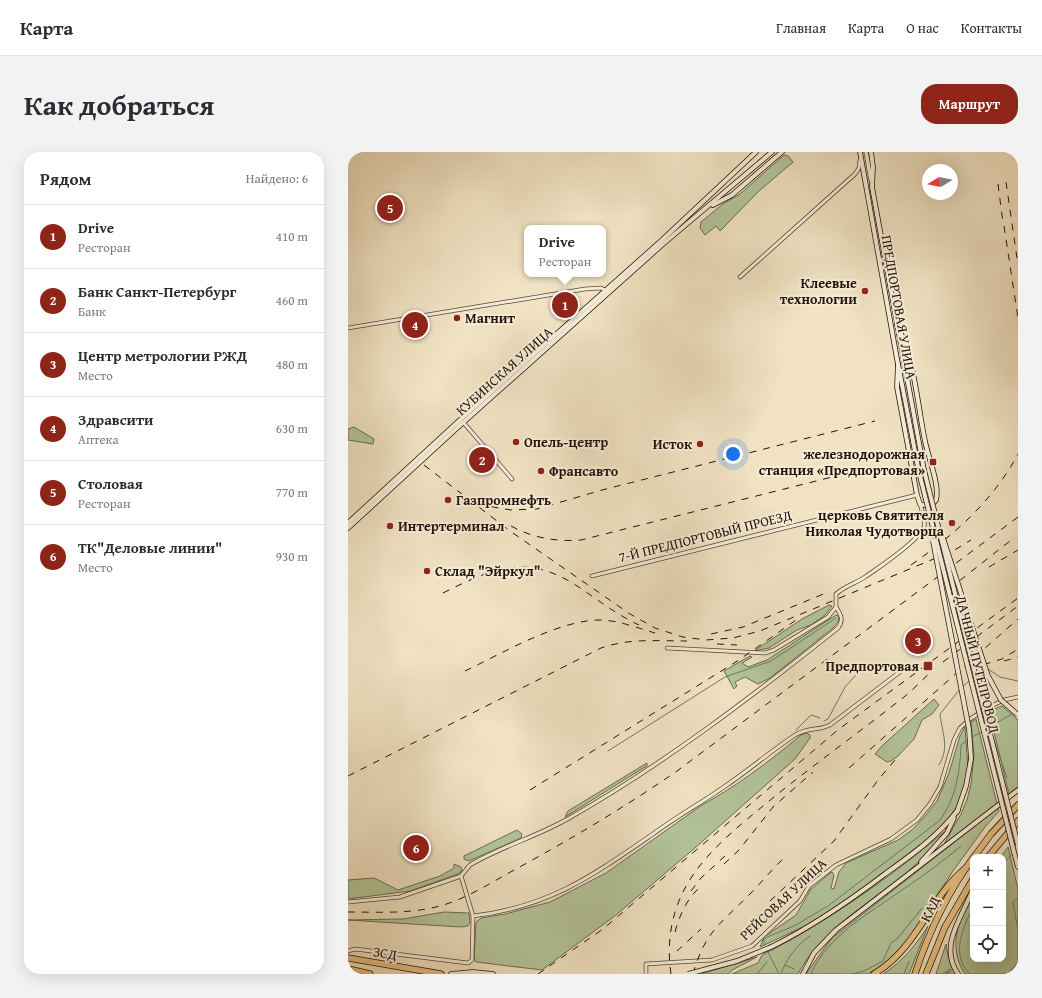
<!DOCTYPE html>
<html lang="ru">
<meta charset="utf-8">
<style>
body{margin:0;font-family:"Gentium Book Plus",serif;background:#f2f2f3;color:#2b2b33}
.controls{position:absolute;right:12px;bottom:12px;display:grid;overflow:hidden;border-radius:8px;box-shadow:0 4px 16px #0002}
.controls button{width:36px;height:36px;display:grid;place-items:center;padding:0;border:0;border-bottom:1px solid #e1e1e2;background:#fff;color:#2b2b33;font:20px sans-serif}
.compass{position:absolute;left:574px;top:12px;width:36px;height:36px;border-radius:50%;background:#fff;box-shadow:0 4px 16px #0002;rotate:260deg}
.you{position:absolute;left:385px;top:302px;width:14px;height:14px;margin:-10px;border:3px solid #fff;border-radius:50%;background:#1a73e8;box-shadow:0 0 0 6px #1a73e833}
.badge{display:grid;place-items:center;width:26px;height:26px;border-radius:50%;background:#8f2418;color:#fff;font-size:13px;font-weight:700}
.pin{position:absolute;translate:-50% -50%;border:2px solid #fff;box-shadow:0 1px 4px #0006}
.popup{position:absolute;left:176px;top:73px;width:82px;height:52px;box-sizing:border-box;display:grid;place-content:center;border-radius:8px;background:#fff;filter:drop-shadow(0 1px 3px #0005);font-size:13px;white-space:nowrap;color:#7c7c81}
.popup b{font-size:15px;color:#2b2b33}
.popup::after{content:'';position:absolute;left:50%;top:100%;margin-left:-8px;border:8px solid transparent;border-top-color:#fff}
.list{margin:0;padding:0;list-style:none}
h2{display:flex;justify-content:space-between;align-items:center;height:52px;margin:0;padding:0 16px;font-size:17px}
h2 small{font-size:13px;font-weight:400;color:#7c7c81}
.list li{display:grid;grid-template-columns:26px 1fr auto;gap:12px;align-items:center;box-sizing:border-box;height:64px;padding:0 16px;border-top:1px solid #e1e1e2}
.list b{display:block;font-size:15px;white-space:nowrap}
.list p{margin:0;font-size:13px;white-space:nowrap;color:#7c7c81}
.list em{font-size:13px;font-style:normal;color:#7c7c81}
.icon{flex:none;width:22px;height:22px;fill:none;stroke:currentColor;stroke-width:2;stroke-linecap:round;stroke-linejoin:round}
.map{position:relative;flex:none;width:670px;height:822px;overflow:hidden;border-radius:16px}
header{display:flex;align-items:center;gap:24px;box-sizing:border-box;height:56px;padding:0 20px;background:#fff;border-bottom:1px solid #e1e1e2}
header strong{font-size:19px}
nav{display:flex;gap:22px;margin-inline-start:auto;font-size:14px}
.intro{display:flex;align-items:center;justify-content:space-between;box-sizing:border-box;height:96px;padding:0 24px}
h1{margin:0;font-size:28px}
.button{padding:10px 18px;border-radius:16px;background:#8f2418;color:#fff;font-size:14px;font-weight:700}
main{display:flex;gap:24px;padding:0 24px}
aside{flex:1;background:#fff;border-radius:16px;box-shadow:0 4px 16px #0002}
.map>svg:first-child{display:block}
</style>
<header>
<strong>Карта</strong>
<nav><a>Главная</a><a>Карта</a><a>О нас</a><a>Контакты</a></nav>
</header>
<div class="intro"><h1>Как добраться</h1><a class="button">Маршрут</a></div>
<main>
<aside>
<h2>Рядом<small>Найдено: 6</small></h2>
<ul class="list">
<li><span class="badge">1</span><div><b>Drive</b><p>Ресторан</p></div><em>410 m</em></li>
<li><span class="badge">2</span><div><b>Банк Санкт-Петербург</b><p>Банк</p></div><em>460 m</em></li>
<li><span class="badge">3</span><div><b>Центр метрологии РЖД</b><p>Место</p></div><em>480 m</em></li>
<li><span class="badge">4</span><div><b>Здравсити</b><p>Аптека</p></div><em>630 m</em></li>
<li><span class="badge">5</span><div><b>Столовая</b><p>Ресторан</p></div><em>770 m</em></li>
<li><span class="badge">6</span><div><b>ТК&quot;Деловые линии&quot;</b><p>Место</p></div><em>930 m</em></li>
</ul>
</aside>
<div class="map">
<svg width="670" height="822" viewBox="0 0 670 822">
<rect width="100%" height="100%" fill="#f0e2c2"/>
<filter id="stains"><feTurbulence type="fractalNoise" baseFrequency=".005" numOctaves="4"/><feColorMatrix values="0 0 0 0 .2 0 0 0 0 .09 0 0 0 0 .02 0 0 0 .5 -.17"/></filter>
<radialGradient id="worn" r=".72"><stop offset=".6" stop-color="#630" stop-opacity="0"/><stop offset="1" stop-color="#630" stop-opacity=".3"/></radialGradient>
<g fill="#b3c499" stroke="#6a6b50">
<path d="M436,3L440,4L445,10L411,39L372,79L368,74L357,83L352,76L353,70L375,52L392,42Z"/>
<path d="M6,275L26,287L25,292L0,288V277Z"/>
<path d="M481,453L484,454L477,463L463,473L449,478L421,496L406,499L454,467Z"/>
<path d="M488,463L491,464L490,470L485,476L422,526L410,532L397,525L387,530L389,534L386,537L376,519L402,504L404,505L394,511L400,515L419,508Z"/>
<path d="M586,547L591,553L584,562L574,568L566,587L550,604L543,609L539,610L527,602L535,593Z"/>
<path d="M654,554L670,568V635L661,642L641,559Z"/>
<path d="M628,567L649,652L596,692L613,662L619,648L623,632L626,603L623,570Z"/>
<path d="M617,575L620,617L617,633L608,656L595,675L487,757L459,773L412,795L416,785L448,763L463,737L482,721L484,720L486,723L483,736L486,737L491,720L498,711L550,688L564,678L578,663L589,649L601,621L612,584Z"/>
<path d="M459,581L462,583V586L447,607L348,695L268,763L194,818L128,810L126,807L128,770L133,766L157,762L202,750L258,721L354,653C389,634 422,609 453,583Z"/>
<path d="M299,611V614L292,618L217,665L220,659Z"/>
<path d="M650,656L651,659L637,675L605,719L558,792L539,810L520,822H458L483,787Z"/>
<path d="M169,678L174,682L173,686L121,709L116,707V704Z"/>
<path d="M596,680H597C585,695 572,710 557,722C518,754 474,777 450,822H384L410,811L414,803C479,770 540,727 596,680Z"/>
<path d="M660,695L670,737V816L666,822H617C600,797 609,768 625,745V807H655V705H653Z"/>
<path d="M106,712L113,715L114,719L110,722L62,739L0,747V728L26,726L50,738L92,724L106,716Z"/>
<path d="M96,760L121,761L122,770L120,774L112,775L0,768L55,767Z"/>
<path d="M580,774L561,822H535C554,810 568,793 580,774Z"/>
<path d="M598,792L600,804L607,822H598L603,819L602,817L595,822H588Z"/>
<path d="M409,805L384,818L381,822H353Z"/>
</g>
<g fill="none" stroke-linecap="round" stroke-linejoin="round">
<g stroke="#6a7a6b" stroke-width="1">
<path d="M640,517L652,525L670,529"/>
<path d="M629,521L637,517"/>
<path d="M614,535L621,529"/>
<path d="M476,569L480,567L497,535L517,513"/>
<path d="M641,575L666,561"/>
<path d="M448,578L463,563L472,566"/>
<path d="M643,579L659,626"/>
<path d="M624,585L634,580"/>
<path d="M260,599L377,525L423,509L488,466"/>
<path d="M591,613C602,596 594,580 592,562L612,537"/>
<path d="M655,712L665,701"/>
<path d="M670,746L665,750L670,779"/>
<path d="M416,793V788L419,785L446,774L480,754L591,669C608,647 612,620 613,593L619,588"/>
<path d="M419,798L431,822"/>
<path d="M437,813L446,817"/>
<path d="M409,822L419,810"/>
<path d="M433,822C437,808 450,792 462,784"/>
<path d="M463,822C479,784 522,761 554,738C575,724 594,710 613,694"/>
<path d="M505,822L516,819L535,809L543,791L550,786L574,756"/>
<path d="M556,822L561,809"/>
<path d="M596,822L603,818"/>
<path d="M622,822C602,803 615,776 625,755"/>
<path d="M660,822L670,810"/>
</g>
<g stroke="#554636" stroke-width="4.5">
<g id="minor">
<path d="M392,125L507,22L511,16L512,8"/>
<path d="M0,176L237,137L253,136L259,139"/>
<path d="M115,270L164,327"/>
<path d="M244,424L569,343"/>
<path d="M319,496L417,501L426,498L480,465L488,455V442C497,434 508,431 517,425C530,416 571,389 576,375C578,368 574,359 572,352"/>
<path d="M0,750L52,745L113,724"/>
<path d="M125,764C201,755 244,724 305,682C328,665 353,651 376,635C401,618 423,599 447,583C460,575 470,579 482,573L557,516"/>
<path d="M0,799L7,797L120,811L124,808L125,764L113,724L122,713C154,694 191,684 223,665C316,612 406,543 490,476C496,468 493,463 488,455"/>
<path d="M298,822V812L364,808L404,794L452,749L461,734L488,713L543,687L569,668L582,652L592,635L606,588L612,576L622,567L641,555L656,548L670,545"/>
</g>
</g>
<g stroke="#554636" stroke-width="5">
<path id="tertiary" d="M518,0L523,28"/>
</g>
<g stroke="#211207" stroke-width="5.5">
<g id="secondary">
<path d="M512,0L549,207L571,320"/>
<path d="M523,0L525,15L524,35L576,318"/>
<path d="M365,53L384,43L434,0"/>
<path d="M549,173C567,208 569,251 577,289C580,305 592,333 588,348C584,354 577,354 572,352L569,343L549,235L550,212"/>
<path d="M0,371L113,267L313,89L408,0"/>
<path d="M0,376L109,276L315,92L424,0"/>
<path d="M609,660L618,634L623,607"/>
<path d="M666,700L670,715"/>
<path d="M573,710L599,681L606,666"/>
<path d="M423,795C464,775 500,750 537,722C564,703 590,684 610,658"/>
<path d="M103,822L125,820L145,822"/>
<path d="M455,822L466,801L488,778L670,638"/>
<path d="M610,822C590,793 615,764 625,737"/>
</g>
</g>
<g stroke="#211207" stroke-width="7">
<g id="motorway">
<path d="M626,705L643,682L670,653"/>
<path d="M640,705L670,669"/>
<path d="M0,806L93,822"/>
<path d="M0,817L22,822"/>
<path d="M526,822C571,795 580,747 618,716"/>
<path d="M567,822C580,782 600,740 625,706"/>
<path d="M578,822L597,775L625,727"/>
</g>
</g>
<use href="#minor" stroke="#f5ecd7" stroke-width="3"/>
<use href="#tertiary" stroke="#f5ecd7" stroke-width="3.5"/>
<use href="#secondary" stroke="#f5ecd7" stroke-width="4"/>
<use href="#motorway" stroke="#e8c181" stroke-width="5.5"/>
<g stroke="#211207" stroke-width="1" stroke-dasharray="7 7" stroke-linecap="butt">
<path d="M658,30L670,113"/>
<path d="M650,32L655,71"/>
<path d="M656,74L670,166"/>
<path d="M76,313L162,379L282,462L307,476L335,485L358,488L385,486L412,479L605,399L623,388"/>
<path d="M130,350L145,355L163,358L189,357L254,338L527,269"/>
<path d="M163,374C185,386 208,390 233,388L524,315"/>
<path d="M563,413C606,383 645,349 670,302"/>
<path d="M641,415L670,398"/>
<path d="M601,437L667,385"/>
<path d="M95,441C141,418 177,401 226,432C248,446 267,462 291,473"/>
<path d="M363,482L395,475L478,441"/>
<path d="M369,492L389,493"/>
<path d="M656,509L670,505"/>
<path d="M595,510L670,454"/>
<path d="M117,519C155,501 212,467 254,468C272,469 290,476 307,481"/>
<path d="M624,520L631,514L654,507L670,497"/>
<path d="M501,616L670,467"/>
<path d="M0,624L253,496C282,486 309,489 339,489"/>
<path d="M182,638L391,508L448,468"/>
<path d="M376,712L391,698L425,655L465,620"/>
<path d="M343,739L353,726L378,703"/>
<path d="M422,749L486,689L530,628L547,608"/>
<path d="M0,760C29,760 60,762 88,755C117,748 142,731 168,717C223,687 277,655 329,619L670,365"/>
<path d="M327,780C331,765 338,748 350,737"/>
<path d="M329,799L353,777"/>
<path d="M190,822L255,777L491,577L670,446"/>
<path d="M323,822C319,795 322,767 334,742C351,706 385,679 415,654C461,616 509,582 556,545C566,537 575,527 585,518"/>
<path d="M345,822C357,780 371,773 401,743C413,731 424,717 437,705"/>
</g>
<g stroke="#211207" stroke-width="5.5" stroke-linecap="butt">
<g id="secondary-bridge">
<path d="M576,318L670,693"/>
<path d="M571,320L666,700"/>
<path d="M595,386L640,524L653,548L670,563"/>
<path d="M585,389L621,577L623,607"/>
<path d="M340,822L389,809L423,795"/>
</g>
</g>
<use href="#secondary-bridge" stroke="#f5ecd7" stroke-width="4"/>
</g>
<g fill="#8f2418" stroke="#f5ecd7" stroke-width="1.5">
<circle cx="517" cy="139" r="4"/>
<circle cx="109" cy="166" r="4"/>
<circle cx="168" cy="290" r="4"/>
<circle cx="352" cy="292" r="4"/>
<rect x="581" y="306" width="8" height="8" rx="2"/>
<circle cx="193" cy="319" r="4"/>
<circle cx="100" cy="348" r="4"/>
<circle cx="604" cy="371" r="4"/>
<circle cx="42" cy="374" r="4"/>
<circle cx="79" cy="419" r="4"/>
<rect x="575" y="509" width="10" height="10" rx="2"/>
</g>
<g text-anchor="middle" dominant-baseline="central" stroke-width="4" stroke-linejoin="round" paint-order="stroke">
<g font-size="14" font-weight="bold" fill="#211207" stroke="#f5ecd7" text-anchor="start">
<text x="509" y="131" text-anchor="end">Клеевые<tspan x="509" dy="16">технологии</tspan></text>
<text x="117" y="166">Магнит</text>
<text x="176" y="290">Опель-центр</text>
<text x="344" y="292" text-anchor="end">Исток</text>
<text x="577" y="302" text-anchor="end">железнодорожная<tspan x="577" dy="16">станция «Предпортовая»</tspan></text>
<text x="201" y="319">Франсавто</text>
<text x="108" y="348">Газпромнефть</text>
<text x="596" y="363" text-anchor="end">церковь Святителя<tspan x="596" dy="16">Николая Чудотворца</tspan></text>
<text x="50" y="374">Интертерминал</text>
<text x="87" y="419">Склад "Эйркул"</text>
<text x="571" y="514" text-anchor="end">Предпортовая</text>
</g>
<g font-size="14" fill="#211207" stroke="#f5ecd7">
<text transform="translate(551 155) rotate(80)">ПРЕДПОРТОВАЯ УЛИЦА</text>
<text transform="translate(156 219) rotate(-42)">КУБИНСКАЯ УЛИЦА</text>
<text transform="translate(357 384) rotate(-14)">7-Й ПРЕДПОРТОВЫЙ ПРОЕЗД</text>
<text transform="translate(630 512) rotate(76)">ДАЧНЫЙ ПУТЕПРОВОД</text>
<text transform="translate(435 747) rotate(-43)">РЕЙСОВАЯ УЛИЦА</text>
<text transform="translate(582 757) rotate(-64)">КАД</text>
<text transform="translate(37 801) rotate(9)">ЗСД</text>
</g>
</g>
<rect width="100%" height="100%" filter="url(#stains)"/>
<rect width="100%" height="100%" fill="url(#worn)"/>
</svg>
<div class="controls">
<button>+</button>
<button>−</button>
<button><svg class="icon" aria-label="locate" viewBox="0 0 24 24"><circle cx="12" cy="12" r="6"/><path d="M12 2v4M12 18v4M2 12h4M18 12h4"/></svg></button>
</div>
<svg class="compass" viewBox="-18 -18 36 36"><path d="M0-13l5 13h-10z" fill="#e53935"/><path d="M0 13l5-13h-10z" fill="#7c7c81"/></svg>
<div class="you"></div>
<div class="pin badge" style="left:217px;top:153px">1</div>
<div class="popup"><b>Drive</b>Ресторан</div>
<div class="pin badge" style="left:134px;top:308px">2</div>
<div class="pin badge" style="left:570px;top:489px">3</div>
<div class="pin badge" style="left:67px;top:173px">4</div>
<div class="pin badge" style="left:42px;top:56px">5</div>
<div class="pin badge" style="left:68px;top:696px">6</div>
</div>
</main>
